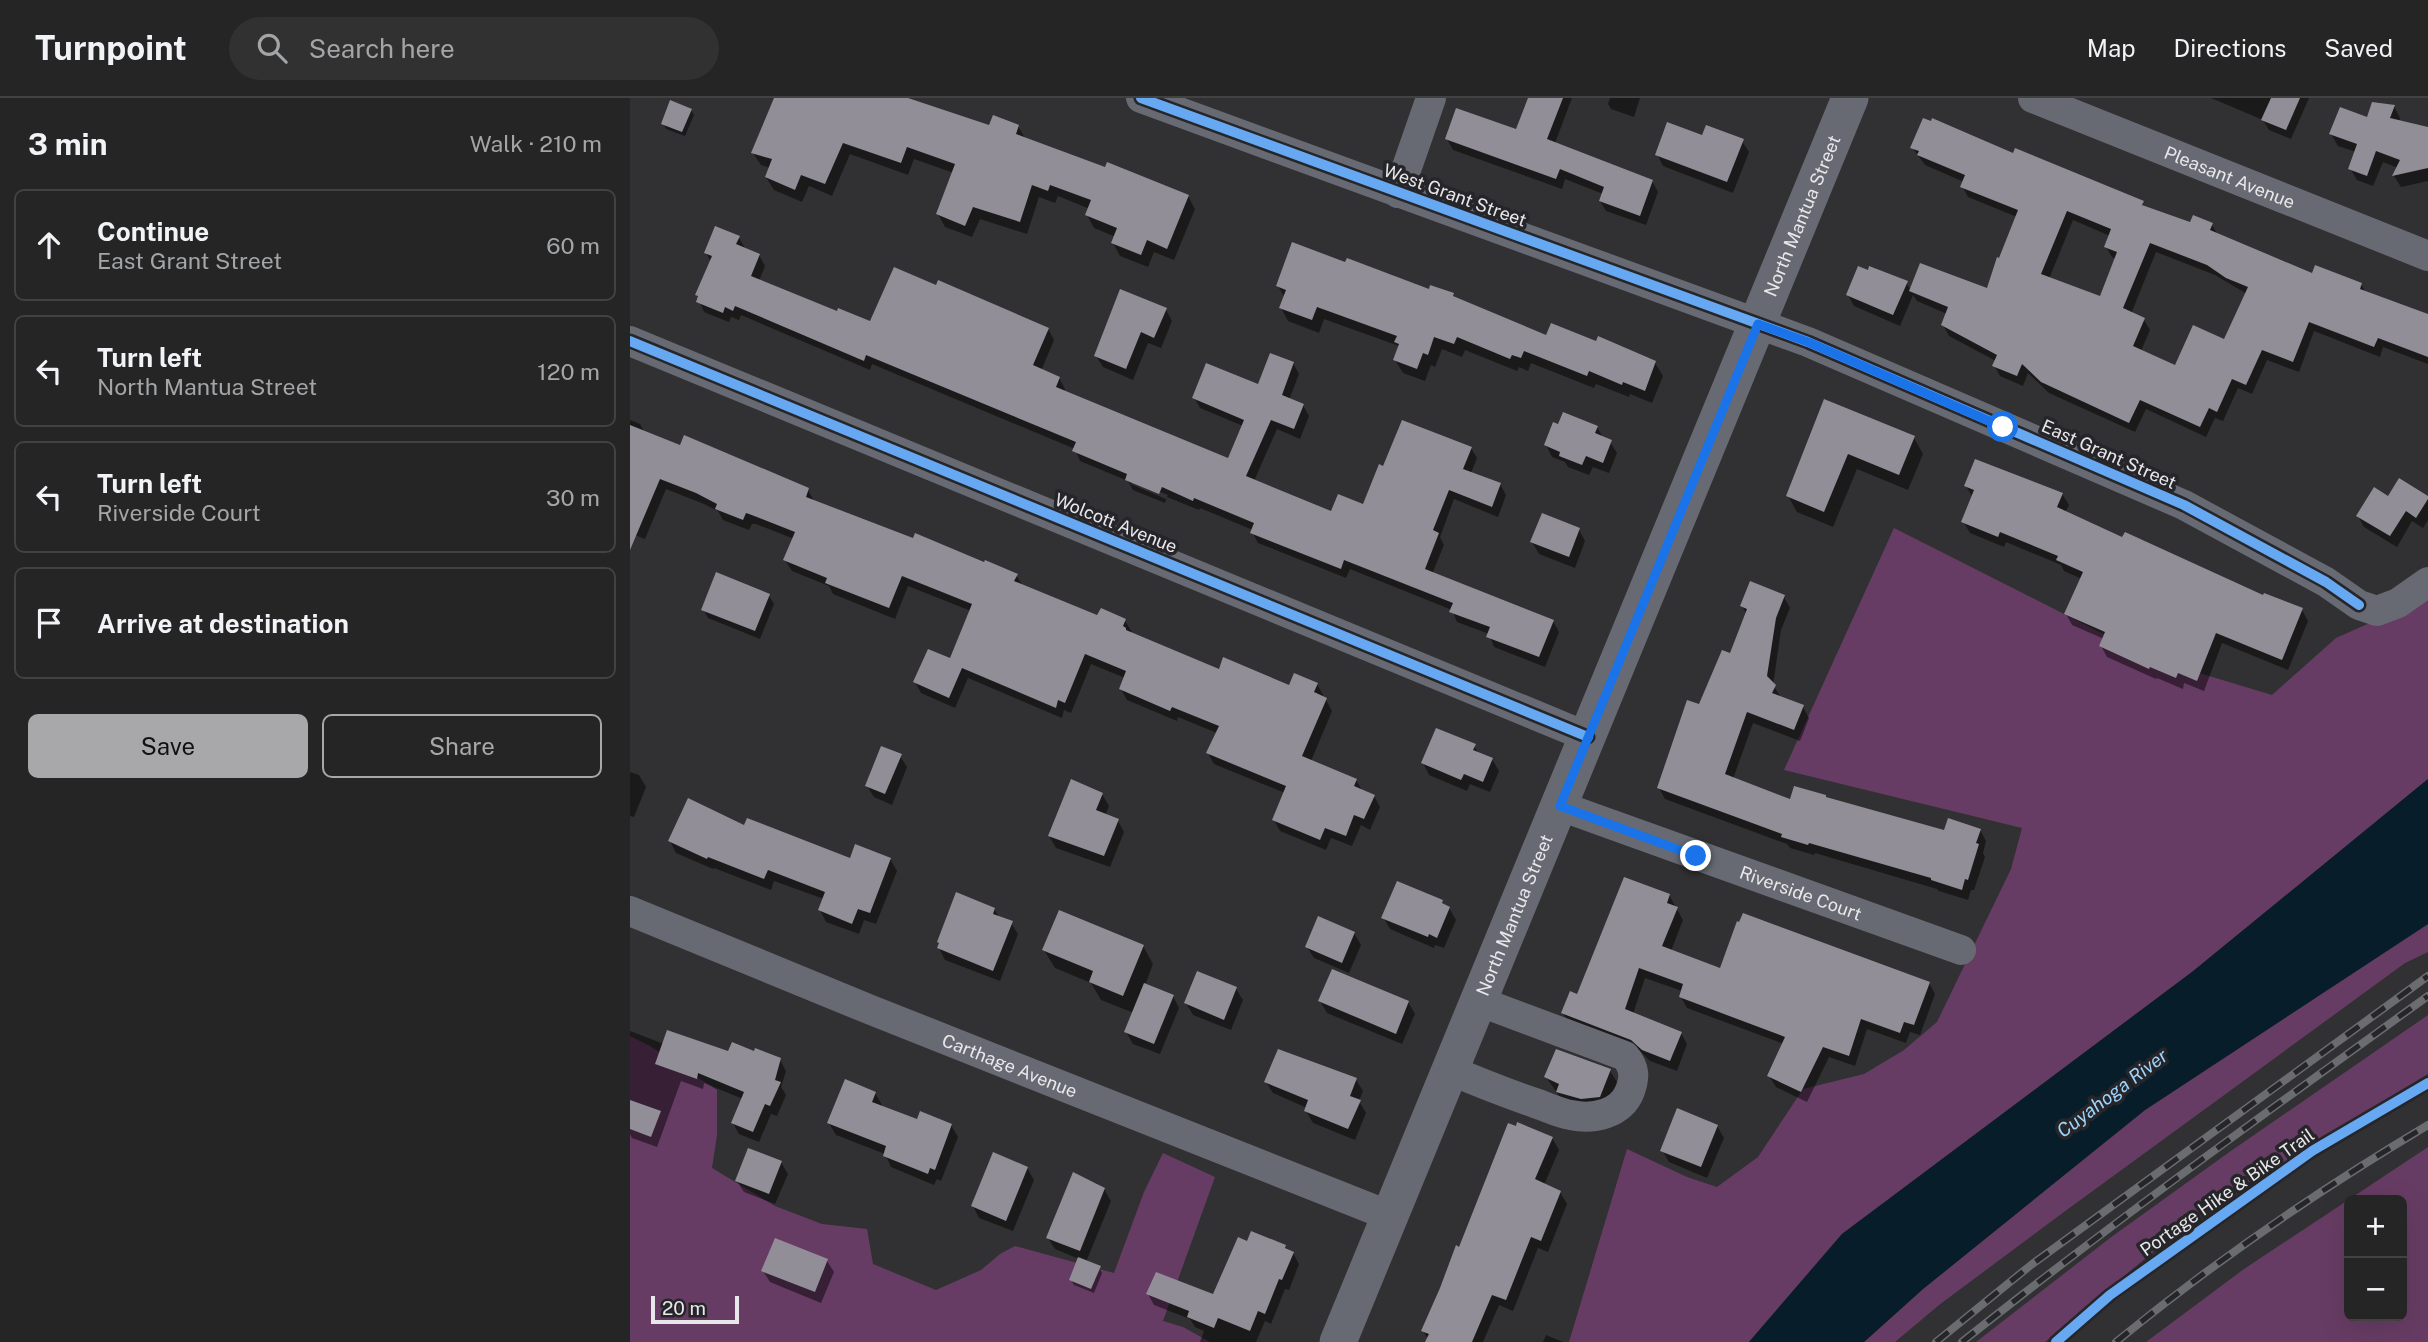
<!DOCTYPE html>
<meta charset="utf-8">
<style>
body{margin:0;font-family:"Public Sans",sans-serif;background:#313132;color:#f1f3f6}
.controls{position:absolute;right:21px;bottom:21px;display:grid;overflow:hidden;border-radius:10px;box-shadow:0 7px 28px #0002}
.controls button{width:63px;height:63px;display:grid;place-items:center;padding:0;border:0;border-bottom:2px solid #424243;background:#252526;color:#f1f3f6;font:35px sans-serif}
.scale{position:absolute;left:21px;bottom:18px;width:88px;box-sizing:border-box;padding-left:7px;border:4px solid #e8e8eb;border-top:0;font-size:19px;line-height:24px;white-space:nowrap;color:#e8e8eb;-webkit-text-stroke:5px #26262a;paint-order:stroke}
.stop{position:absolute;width:21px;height:21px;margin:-16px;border:5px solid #1a73e8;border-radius:50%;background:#fff}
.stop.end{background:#1a73e8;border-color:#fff;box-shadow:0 2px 7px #0008}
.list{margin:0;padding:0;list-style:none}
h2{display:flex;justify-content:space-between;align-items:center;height:91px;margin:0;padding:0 28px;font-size:30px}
h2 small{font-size:23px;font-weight:400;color:#a3a5a7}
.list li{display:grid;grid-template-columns:46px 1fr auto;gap:21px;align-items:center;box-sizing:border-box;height:112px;margin:0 14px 14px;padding:0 14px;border:2px solid #424243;border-radius:10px}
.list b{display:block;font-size:26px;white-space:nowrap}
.list p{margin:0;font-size:23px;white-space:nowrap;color:#a3a5a7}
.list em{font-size:23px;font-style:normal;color:#a3a5a7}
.actions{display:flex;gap:14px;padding:21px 28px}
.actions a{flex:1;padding:16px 0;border:2px solid #a8a8ab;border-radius:10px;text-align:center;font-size:24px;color:#a8a8ab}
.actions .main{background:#a8a8ab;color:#111}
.icon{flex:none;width:38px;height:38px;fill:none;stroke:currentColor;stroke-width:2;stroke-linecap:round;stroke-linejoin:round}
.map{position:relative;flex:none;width:1798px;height:1244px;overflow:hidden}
header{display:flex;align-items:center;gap:42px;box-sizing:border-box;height:98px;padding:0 35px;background:#252526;border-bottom:2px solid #424243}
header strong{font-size:33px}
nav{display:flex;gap:38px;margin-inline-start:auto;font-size:24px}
.search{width:490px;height:63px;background:#313132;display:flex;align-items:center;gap:18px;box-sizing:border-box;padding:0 24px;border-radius:38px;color:#a3a5a7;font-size:26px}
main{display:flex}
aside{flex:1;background:#252526}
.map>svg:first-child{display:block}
</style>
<header>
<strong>Turnpoint</strong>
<div class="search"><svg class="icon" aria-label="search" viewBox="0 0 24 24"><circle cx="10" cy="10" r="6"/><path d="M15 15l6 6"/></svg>Search here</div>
<nav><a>Map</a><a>Directions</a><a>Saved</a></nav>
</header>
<main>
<aside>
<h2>3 min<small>Walk · 210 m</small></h2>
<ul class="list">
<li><svg class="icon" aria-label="ahead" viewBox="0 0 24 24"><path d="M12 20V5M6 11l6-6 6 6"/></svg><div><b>Continue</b><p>East Grant Street</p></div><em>60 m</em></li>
<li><svg class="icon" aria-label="left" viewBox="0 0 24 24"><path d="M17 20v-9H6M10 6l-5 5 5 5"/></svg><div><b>Turn left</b><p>North Mantua Street</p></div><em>120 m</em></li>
<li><svg class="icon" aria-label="left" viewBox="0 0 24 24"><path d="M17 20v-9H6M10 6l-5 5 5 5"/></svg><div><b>Turn left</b><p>Riverside Court</p></div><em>30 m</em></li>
<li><svg class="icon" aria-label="arrive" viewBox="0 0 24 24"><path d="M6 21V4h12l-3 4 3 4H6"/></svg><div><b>Arrive at destination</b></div></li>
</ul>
<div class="actions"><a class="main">Save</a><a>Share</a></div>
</aside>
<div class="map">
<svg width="1798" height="1244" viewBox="0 0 1798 1244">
<rect width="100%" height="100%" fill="#313133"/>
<g fill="#673c64" fill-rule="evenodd">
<path d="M1264,430L1523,561L1642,597L1706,540L1798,499V681L1562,874L1212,1136L1119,1244H939L997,1051L1057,1079L1087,1089L1128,1059L1173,991L1234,976L1274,952L1307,924L1381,771L1392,730L1154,672Z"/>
<path d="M1798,826V854L1775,865L1438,1111L1309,1207L1265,1244H1234L1293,1191L1515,1012Z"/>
<path d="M1798,917V976L1651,1066L1541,1139L1415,1244H1346L1480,1140L1598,1055Z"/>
<path d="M0,938L20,948L87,992V1037L82,1070L145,1108L192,1126L237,1131L243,1166L306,1192L351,1172L370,1156L385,1148L484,1175L514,1094L533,1055L585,1079L533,1223L553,1229L580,1244H0Z"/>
<path d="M1798,1049V1244H1516L1614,1171ZM1719,1102H1772V1218H1719Z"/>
</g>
<path fill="#081d2a" d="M1798,681V826L1515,1012L1293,1191L1234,1244H1119L1212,1136L1562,874Z"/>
<g fill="#0007" fill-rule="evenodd">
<path d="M146,0H276L360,30L388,28L396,42L558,98L565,111L544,162L524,154L518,169L490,158L483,145L486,139L464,130L457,117L460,111L428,98L425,105L409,99L397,136L350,121L342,139L315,129L308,116L324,75L284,61L278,77L220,56L202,98L179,88L172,104L144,92L136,79L140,70L131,67L123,55Z"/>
<path d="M899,0H942L925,45L1022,83L1028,94L1016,127L976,113L970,103L973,96L935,81L932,91L823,52L817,41L887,33Z"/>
<path d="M980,0H1010L1004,19L981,11L978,6Z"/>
<path d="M1581,0H1679L1661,41L1639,32L1633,22Z"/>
<path d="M1764,8L1770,20L1769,24L1798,32V83L1771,89L1764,78L1768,70L1753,64L1743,88L1727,82L1720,70L1726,54L1708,48L1701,36Z"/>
<path d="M61,12L64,17L55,38L36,31L33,25Z"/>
<path d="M1073,39L1112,43L1119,54L1103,95L1033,68L1027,56Z"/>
<path d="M1282,49L1384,57L1512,105L1515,110L1561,126L1582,127L1588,137L1683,177L1731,186L1736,195L1798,218V266L1753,249L1750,259L1684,233L1669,274L1637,262L1622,296L1608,290L1593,323L1585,320L1576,339L1516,311L1505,334L1419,295L1398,275L1393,288L1370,278L1364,267L1366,263L1319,238L1313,227L1317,216L1287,203L1283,197L1270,228L1224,208L1218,197L1276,185L1281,192H1358L1387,119L1338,99L1332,88L1334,84L1295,67ZM1443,122L1480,138L1476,149L1482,159L1486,161L1471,200L1419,181ZM1526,154L1585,177L1617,196L1595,244L1546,269L1511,253L1520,232L1514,222L1501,216Z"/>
<path d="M109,140L115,150L129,157L135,168L129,183L208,216L241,225L418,231L424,242L411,273L429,280L435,291L434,294L599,362L613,328L570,310L564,299L629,289L663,265L669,276L659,302L673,307L679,318L670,341L647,331L624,383L702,416L734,408L754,370L841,350L847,360L841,375L870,386L876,397L868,419L824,401L810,439L814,447L802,476L923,523L929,534L915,569L864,549L859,536L827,524L822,512L720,471L716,480L628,445L622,434L623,432L570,410L569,412L537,399L535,405L503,392L498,383L450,363L445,351L242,266L240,272L111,217L109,222L101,219L99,224L74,214L67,197L81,164L76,155ZM501,382L538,397L536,401L501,386Z"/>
<path d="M648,188L800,193L823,197L825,201L917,239L1025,265L1033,278L1022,305L1000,296L999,299L966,286L964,290L901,265L898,273L889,269L887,273L835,252L832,259L812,251L805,269L801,267L795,283L773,275L765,262L769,248L694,221L689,235L658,223L651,210L655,200Z"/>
<path d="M536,212L542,223L531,250L518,245L503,282L473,269L466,258Z"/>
<path d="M1195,303L1284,340L1293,356L1278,392L1227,371L1203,429L1167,414L1158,398Z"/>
<path d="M0,322L10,326L15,335L51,349L178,392L184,403L284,442L386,477L393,488L468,520L495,523L502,534L500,536L589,573L660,589L687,586L693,597L692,600L696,602L702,613L681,663L726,682L733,694L744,698L750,709L740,732L731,727L722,748L701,740L696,752L650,733L644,722L655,695L584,666L578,655L587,635L548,619L547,623L497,602L491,591L495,580L461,566L441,615L434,612L432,620L338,580L325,610L291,595L285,584L321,563L341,513L278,488L265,521L203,496L199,488L162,473L155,462L164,441L126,426H122L119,432L93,422L88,413L74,406L36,391L15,441L0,435Z"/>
<path d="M967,329L974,341L980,344L987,355L979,375L963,369L959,377L938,369L935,364L922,359L916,347Z"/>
<path d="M1336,388L1432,396L1439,407L1435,415L1493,442L1634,499L1672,512L1678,523L1658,572L1592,545L1574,593L1554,585L1553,591L1527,580L1526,581L1477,559L1471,548L1474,541L1442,527L1436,516L1452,481L1434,473L1431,467L1376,444L1374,449L1340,435L1333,423L1343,400Z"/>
<path d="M1759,400H1798V422L1793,430L1782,423L1767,449L1734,429L1728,418Z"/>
<path d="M949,432L955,443L945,470L909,456L902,444Z"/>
<path d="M139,498L144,506L130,541L78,520L73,511Z"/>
<path d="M1154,499L1160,510L1151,532L1143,587L1152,601L1173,609L1179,620L1170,643L1123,625L1103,681L1161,703L1197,701L1315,734L1350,732L1356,743L1353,755L1355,759L1344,792H1341L1338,802L1309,793L1307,791L1185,755L1184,757L1160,750L1157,746L1035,701L1029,690L1070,608L1101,557L1117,517L1112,508Z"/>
<path d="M844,648L849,656L862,661L869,673L860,694L840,686L837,693L799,677L793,665Z"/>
<path d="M270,658L277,669L262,707L244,699L237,688Z"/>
<path d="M0,674L9,677L16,689L4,719L0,718Z"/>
<path d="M472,696L479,708L475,718L488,723L494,734L480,769L426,750L419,738Z"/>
<path d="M115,729L221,762L260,761L267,773L246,826L234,822L229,836L196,824L190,812L194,801L144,783L141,792L84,770L83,771L46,755L40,743Z"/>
<path d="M1039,797L1053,822L1041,853L1091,872L1299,885L1305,896L1290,937L1280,934L1276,945L1237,931L1225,968L1199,959L1177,1004L1146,989L1139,978L1154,946L1057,910L1051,899L1052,893L1015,880L1003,916L1051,935L1057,946L1047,973L1020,963L1009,952L939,926L933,915Z"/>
<path d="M812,804L815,808L819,810L826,822L814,850L805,847L804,850L760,831L753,819Z"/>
<path d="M364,811L370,820L381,825L388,836L370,883L315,862L309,850Z"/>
<path d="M724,835L731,847L719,875L684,860L677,849Z"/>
<path d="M513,848L523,866L515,887L543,898L549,910L530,956L503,946L496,934L504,915L471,902L461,885L425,870L414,852Z"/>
<path d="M606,891L613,902L601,932L563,917L556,905Z"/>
<path d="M690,903L778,904L785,916L772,946L697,915Z"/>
<path d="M0,933L34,946L150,962L156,973L151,989L156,997L147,1018L141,1016L129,1044L109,1036L103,1025L113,1001L74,985L73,991L51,983L27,1049L2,1040L0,1036Z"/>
<path d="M980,973L987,984L976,1010L934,1005L916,979Z"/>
<path d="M726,982L733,993L729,1003L736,1015L725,1042L683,1025L676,1013L677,1010L643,995L636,984Z"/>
<path d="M245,995L252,1007L251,1009L288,1023L321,1027L328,1039L311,1083L307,1081L304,1087L261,1069L255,1056L206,1037L199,1025Z"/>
<path d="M1087,1028L1094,1040L1077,1080L1039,1064L1032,1052Z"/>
<path d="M922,1040L929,1052L914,1087L930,1094L937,1106L918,1154L908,1150L883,1213L869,1207L853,1244H800L793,1233L830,1151Z"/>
<path d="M151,1064L158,1076L145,1106L114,1094L107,1083Z"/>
<path d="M397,1070L404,1082L383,1133L349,1120L343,1108Z"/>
<path d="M444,1076L468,1086L474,1091L481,1103L456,1164L469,1169L472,1175L464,1195L444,1187L441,1182L449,1161L425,1151L418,1140Z"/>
<path d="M618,1145L655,1149L663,1155L669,1166L659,1192L655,1191L641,1226L635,1223L626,1244H570L574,1233L565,1229L560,1221L524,1207L518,1196L584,1199Z"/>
<path d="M197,1163L204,1174L191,1205L140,1184L133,1173Z"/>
<path d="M916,1237L933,1244H913Z"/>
</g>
<g fill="#928e97" fill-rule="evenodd">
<path d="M144,0H278L359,27L363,17L389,27L386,36L475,69L477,64L559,97L537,151L517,142L511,157L481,145L487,130L455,117L461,102L420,87L418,93L402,87L390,124L343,109L335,128L306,116L325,66L277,49L271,65L213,45L195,86L171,77L165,92L135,79L142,61L121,55Z"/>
<path d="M898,0H933L917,41L1023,82L1010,118L969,103L974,89L930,71L926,81L815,41L826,10L886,31Z"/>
<path d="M1641,0H1670L1656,32L1631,22Z"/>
<path d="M40,2L62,11L52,34L31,26Z"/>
<path d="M1742,4L1765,7L1760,20L1798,29V70L1762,78L1770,62L1746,53L1737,78L1718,71L1727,46L1699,36L1710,9L1737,19Z"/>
<path d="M1293,20L1301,23L1302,20L1383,55L1385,50L1514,103L1512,107L1560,124L1563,117L1583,125L1580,132L1682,175L1685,167L1732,185L1730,191L1798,216V259L1748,240L1744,249L1679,224L1663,264L1632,252L1616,287L1602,281L1587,314L1579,310L1570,329L1510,302L1499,325L1411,284L1392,266L1387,278L1362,268L1367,257L1311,227L1318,209L1279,193L1290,165L1357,190L1367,159L1369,160L1388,112L1330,89L1335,77L1287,57L1289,53L1280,50ZM1437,113L1481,131L1474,149L1487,154L1470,198L1411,176ZM1520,145L1577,167L1596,180L1618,189L1594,241L1563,227L1545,267L1503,248L1515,220L1493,210Z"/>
<path d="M1037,24L1072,37L1076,27L1114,41L1097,84L1025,57Z"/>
<path d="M85,128L110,138L106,146L130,156L121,178L207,213L208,210L240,223L264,169L306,187L308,182L419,230L403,267L430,279L426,289L598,360L614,322L562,300L576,265L628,286L640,255L664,264L652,297L674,306L664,331L641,322L616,378L701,413L708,396L733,406L749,366L753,368L772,322L842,349L833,371L871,385L862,409L819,392L803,432L809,435L795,471L924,522L909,559L856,539L860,529L819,514L823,505L714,462L711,471L620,435L624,425L564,400L563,403L532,389L529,396L495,382L497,376L442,353L446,344L236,257L234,263L105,208L103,213L95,209L93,215L66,204L68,198L65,197L82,158L74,155Z"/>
<path d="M662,144L715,164L717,160L799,191L800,187L824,195L823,198L916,237L921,225L966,243L968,238L1026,263L1015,293L993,284L992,287L959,273L957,278L894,253L891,260L882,257L880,261L827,239L824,246L804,239L798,257L793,255L787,271L763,262L769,246L764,244L767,238L687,209L682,222L649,210L656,192L646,188Z"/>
<path d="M1228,168L1238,172L1239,168L1278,183L1263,217L1216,197Z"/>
<path d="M490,191L537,210L524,240L511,234L496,271L464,258Z"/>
<path d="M1194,301L1285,338L1269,377L1218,356L1194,414L1156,398Z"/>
<path d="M933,314L968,328L965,335L982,342L973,365L956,358L952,367L929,358L930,354L914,347L923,324L928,326Z"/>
<path d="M0,327L50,347L54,337L179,390L176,399L283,440L285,435L354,464L355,462L388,476L384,483L467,517L471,510L496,521L493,528L496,530V532L589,571L593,559L659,587L664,575L688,585L684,594L697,600L672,658L727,681L724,688L745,697L734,721L724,717L716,738L695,730L690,742L642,722L656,688L576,655L589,628L542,609L540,613L489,591L496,573L455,556L435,605L428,602L426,610L332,570L319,600L283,584L298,551L320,560L342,506L272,478L259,510L195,485L197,480L153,462L165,434L119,416L116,415L113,422L85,411L87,406L66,395L30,381L0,452Z"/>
<path d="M1345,361L1433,395L1427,409L1492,439L1495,434L1633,497L1634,495L1673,510L1652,562L1586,535L1567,583L1548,575L1546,580L1520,569L1519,571L1469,548L1475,534L1434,516L1453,474L1426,462L1428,458L1370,434L1368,439L1331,424L1344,392L1334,388Z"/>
<path d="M1769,380L1798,398V401L1786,420L1776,413L1760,438L1726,418L1744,389L1758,398Z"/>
<path d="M912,415L950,430L939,459L900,444Z"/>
<path d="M86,474L140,496L125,533L71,512Z"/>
<path d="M1120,483L1155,497L1146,520L1137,578L1146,587L1142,595L1174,607L1164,632L1117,614L1095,676L1160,701L1164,688L1196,697V699L1314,732L1318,720L1351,731L1346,745L1349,746L1338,782L1335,781L1332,792L1301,782V780L1179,745L1178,747L1151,739L1152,736L1027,690L1057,602L1069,606L1092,552L1100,555L1117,511L1110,508Z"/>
<path d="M806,630L846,646L843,652L863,660L853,684L834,676L831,682L791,665Z"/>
<path d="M251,648L272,656L255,696L235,688Z"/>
<path d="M441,681L473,695L466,712L489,721L474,758L418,738Z"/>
<path d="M58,700L114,727L117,720L220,760L225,746L261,760L240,815L228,811L222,826L188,812L195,794L138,772L134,781L78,759L77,761L38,743Z"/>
<path d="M994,779L1040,796L1037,805L1048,809L1032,848L1090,870L1107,823L1109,824L1113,815L1300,884L1284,927L1274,924L1270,935L1231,921L1219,958L1193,949L1171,994L1137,978L1155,939L1049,899L1053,886L1009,870L995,911L1052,934L1040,963L1012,952L1001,942L931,915L940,893L947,896Z"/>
<path d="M767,783L813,802L812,805L820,809L807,840L799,836L798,839L751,820Z"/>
<path d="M326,794L365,810L363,816L383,823L363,873L307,850L309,845L307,844Z"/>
<path d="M429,812L514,847L493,898L459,884L463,873L412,852Z"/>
<path d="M688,818L725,834L712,865L675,849Z"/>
<path d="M702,871L779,903L766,936L688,903Z"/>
<path d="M567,873L607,889L594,922L554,905Z"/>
<path d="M514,885L544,897L524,946L494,934Z"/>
<path d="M37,932L98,953L102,944L124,953L125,950L151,960L145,982L151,984L140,1008L135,1006L123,1034L101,1025L114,994L68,975L67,981L25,966Z"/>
<path d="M648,951L727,980L720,998L731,1002L718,1031L674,1013L678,1002L634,984Z"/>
<path d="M926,951L981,971L970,999L951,1001L926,994L929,986L914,979Z"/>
<path d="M215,981L246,994L242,1004L287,1021L290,1013L322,1026L305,1072L300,1070L298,1076L253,1058L256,1048L197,1025Z"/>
<path d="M0,1002L31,1013L21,1039L0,1031Z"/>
<path d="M1047,1010L1088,1027L1071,1069L1030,1053Z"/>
<path d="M887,1024L923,1039L905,1081L931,1093L911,1143L901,1139L876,1202L862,1197L842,1244H795L799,1236L791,1233L810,1190L826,1147L829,1149L878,1025L886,1028Z"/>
<path d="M118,1050L152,1063L139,1096L105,1083Z"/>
<path d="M363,1054L398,1069L376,1123L341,1108Z"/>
<path d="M443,1074L475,1090L450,1153L416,1140Z"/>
<path d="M621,1133L656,1147L655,1150L664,1154L652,1182L649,1181L635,1216L628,1213L620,1233L588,1220L584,1230L557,1219L559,1213L516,1196L526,1174L583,1196L608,1139L617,1143Z"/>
<path d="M145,1140L198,1161L185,1194L131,1173Z"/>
<path d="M448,1159L471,1168L461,1191L439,1182Z"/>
</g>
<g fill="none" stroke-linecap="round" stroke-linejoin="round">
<g stroke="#676a72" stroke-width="30">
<path d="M511,0L1178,244L1554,407L1696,484L1729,507L1747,513L1768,505L1798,484"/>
<path id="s1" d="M1403,0L1798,158"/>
<path d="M768,95L801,0"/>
<path d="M0,243L958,639"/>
<path id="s2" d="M930,708L1331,852"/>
<path id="s3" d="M0,813L241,912L760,1118"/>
<path d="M820,972C848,984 876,995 905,1005C917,1009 929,1015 941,1017C963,1022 991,1016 1000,993C1005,979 1005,970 995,958L848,903"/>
</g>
<path stroke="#676a72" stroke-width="37" id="s4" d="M708,1244L1220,0"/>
<g stroke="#6a6c70" stroke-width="8">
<g id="rail">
<path d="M1306,1244L1401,1167L1798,878"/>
<path d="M1332,1244C1484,1123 1641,1011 1798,898"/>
<path d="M1486,1244C1584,1164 1689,1092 1798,1027"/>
</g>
</g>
<use href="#rail" stroke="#26262a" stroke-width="5" stroke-dasharray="16" stroke-linecap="butt"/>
<g stroke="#26262a" stroke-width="15">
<g id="cycleway">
<path d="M511,0L1178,244L1554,407L1696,484L1729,507"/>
<path d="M0,243L958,639"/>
<path d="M1426,1244L1480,1197L1682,1053L1798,985"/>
</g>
</g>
<use href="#cycleway" stroke="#66a8f1" stroke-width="10"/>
</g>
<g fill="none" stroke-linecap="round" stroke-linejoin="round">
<path stroke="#1a73e8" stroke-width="9" d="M1066,758L930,708L1128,226L1178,244L1373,329"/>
</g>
<g text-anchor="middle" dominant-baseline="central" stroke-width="7" stroke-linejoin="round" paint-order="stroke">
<g font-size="18" fill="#e8e8eb" stroke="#26262a">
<text stroke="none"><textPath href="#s1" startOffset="212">Pleasant Avenue</textPath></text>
<text transform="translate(825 97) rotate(20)">West Grant Street</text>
<text stroke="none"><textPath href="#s4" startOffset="1218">North Mantua Street</textPath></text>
<text transform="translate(1479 356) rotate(24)">East Grant Street</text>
<text transform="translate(486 425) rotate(22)">Wolcott Avenue</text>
<text stroke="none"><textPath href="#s2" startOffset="256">Riverside Court</textPath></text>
<text stroke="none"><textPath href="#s4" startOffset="462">North Mantua Street</textPath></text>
<text stroke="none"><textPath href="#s3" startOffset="410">Carthage Avenue</textPath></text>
<text transform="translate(1597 1094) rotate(-35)">Portage Hike &amp; Bike Trail</text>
</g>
<g font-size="19" font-style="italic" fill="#9dd4fc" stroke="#26262a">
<text transform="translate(1482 995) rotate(-37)">Cuyahoga River</text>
</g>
</g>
</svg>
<div class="controls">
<button>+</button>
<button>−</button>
</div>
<div class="scale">20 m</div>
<div class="stop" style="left:1373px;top:329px"></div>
<div class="stop end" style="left:1066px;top:758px"></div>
</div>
</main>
